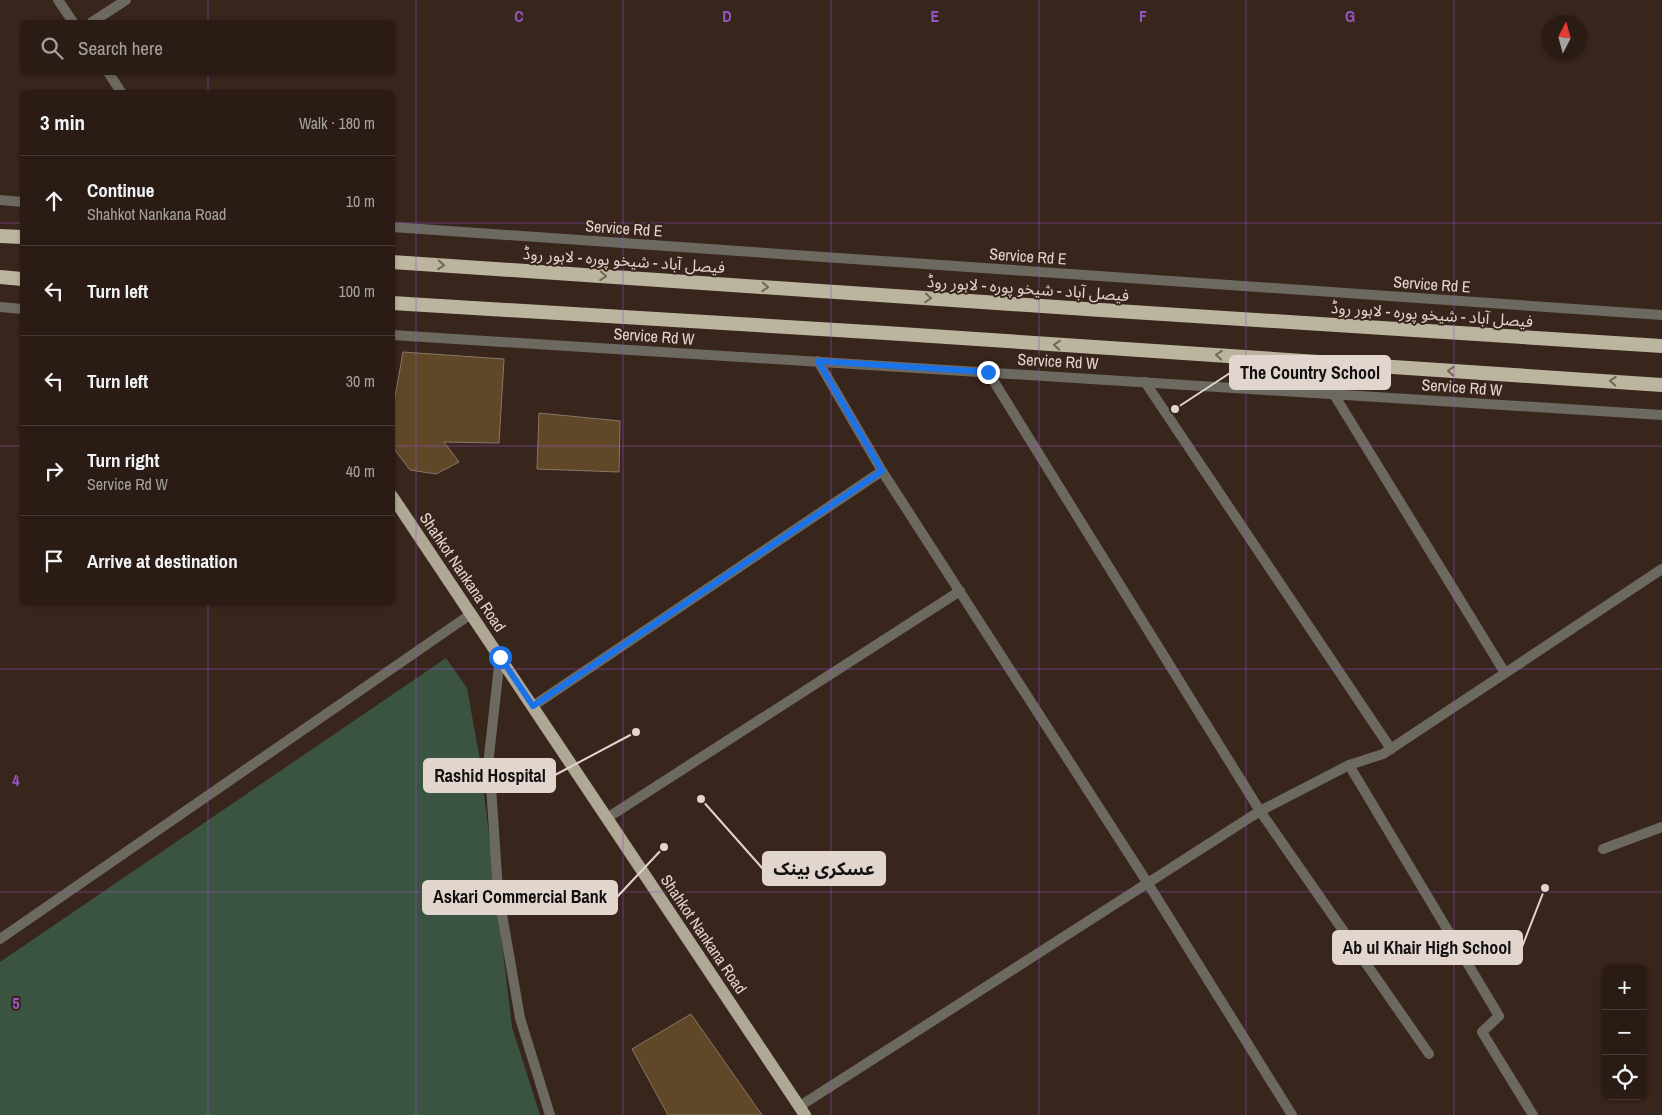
<!DOCTYPE html>
<meta charset="utf-8">
<style>
body{margin:0;font-family:"Archivo Narrow","Noto Sans Arabic",sans-serif;background:#32251e;color:#f1f3f6}
.controls{position:absolute;right:15px;bottom:15px;display:grid;overflow:hidden;border-radius:8px;box-shadow:0 1px 4px #0004}
.controls button{width:45px;height:45px;display:grid;place-items:center;padding:0;border:0;border-bottom:1px solid #463a34;background:#2a1c15;color:#f1f3f6;font:25px sans-serif}
.compass{position:absolute;left:1542px;top:15px;width:45px;height:45px;border-radius:50%;background:#2a1c15;box-shadow:0 1px 4px #0004;rotate:6deg}
.stop{position:absolute;width:15px;height:15px;margin:-11px;border:4px solid #1a73e8;border-radius:50%;background:#fff}
.stop.end{background:#1a73e8;border-color:#fff;box-shadow:0 1px 5px #0008}
.list{margin:0;padding:0;list-style:none}
h2{display:flex;justify-content:space-between;align-items:center;height:65px;margin:0;padding:0 20px;font-size:21px}
h2 small{font-size:16px;font-weight:400;color:#a5a1a0}
.list li{display:grid;grid-template-columns:32px 1fr auto;gap:15px;align-items:center;box-sizing:border-box;height:90px;padding:0 20px;border-top:1px solid #463a34}
.list b{display:block;font-size:19px;white-space:nowrap}
.list p{margin:0;font-size:16px;white-space:nowrap;color:#a5a1a0}
.list em{font-size:16px;font-style:normal;color:#a5a1a0}
.icon{flex:none;width:28px;height:28px;fill:none;stroke:currentColor;stroke-width:2;stroke-linecap:round;stroke-linejoin:round}
.map{position:relative;flex:none;width:1662px;height:1115px;overflow:hidden}
.search{position:absolute;background:#2a1c15;box-shadow:0 1px 4px #0004;left:20px;top:20px;width:375px;height:55px;display:flex;align-items:center;gap:12px;box-sizing:border-box;padding:0 18px;border-radius:8px;color:#a5a1a0;font-size:19px}
.panel{position:absolute;background:#2a1c15;box-shadow:0 1px 4px #0004;left:20px;top:90px;width:375px;height:515px;border-radius:8px}
.map>svg:first-child{display:block}
</style>
<div class="map">
<svg width="1662" height="1115" viewBox="0 0 1662 1115">
<rect width="100%" height="100%" fill="#38251c"/>
<path fill="#3a5441" d="M446,658L467,688L480,760L512,1027L540,1115H0V962Z"/>
<g fill="#5f4727" stroke="#887866">
<path d="M403,352L504,359L499,443L444,442L459,462L436,474L410,470L392,446V414Z"/>
<path d="M539,413L620,421L619,472L537,469Z"/>
<path d="M691,1014L762,1115H668L632,1049Z"/>
</g>
<g fill="none" stroke-linecap="round" stroke-linejoin="round">
<g stroke="#6c6960" stroke-width="10">
<path d="M58,0L73,22"/>
<path d="M92,22L126,0"/>
<path d="M108,72L121,92"/>
<path d="M818,361L882,471L1147,882L1292,1115"/>
<path d="M988,372L1260,811L1429,1054"/>
<path d="M1145,382L1391,749"/>
<path d="M1333,393L1505,673"/>
<path d="M500,657L489,756L498,891L520,1018L550,1115"/>
<path d="M533,706L882,471"/>
<path d="M1349,765L1499,1016L1482,1032L1533,1115"/>
<path d="M607,818L960,591"/>
<path d="M1603,849L1662,827"/>
<path d="M0,939L471,614"/>
<path d="M800,1106L1260,811L1349,765L1383,754L1662,569"/>
</g>
<g stroke="#6c6960" stroke-width="10">
<path d="M0,200L22,202"/>
<path d="M392,227L1662,315"/>
<path d="M0,307L22,309"/>
<path d="M392,335L1662,415"/>
</g>
<path stroke="#aea894" stroke-width="12" d="M392,496L805,1115"/>
<g stroke="#bbb49e" stroke-width="14">
<path d="M0,236L22,237"/>
<path d="M392,262L1101,310L1662,346"/>
<path d="M0,277L22,279"/>
<path d="M392,303L886,333L1662,385"/>
</g>
</g>
<defs><path id="oneway-chevron" d="M-2-3.5L2.5 0L-2 3.5" fill="none" stroke-width="1.6" stroke-linecap="round" stroke-linejoin="round" transform="scale(1.25)"/></defs>
<g stroke="#736556">
<use href="#oneway-chevron" transform="translate(441 265) rotate(4)"/>
<use href="#oneway-chevron" transform="translate(603 276) rotate(4)"/>
<use href="#oneway-chevron" transform="translate(765 287) rotate(4)"/>
<use href="#oneway-chevron" transform="translate(928 298) rotate(4)"/>
<use href="#oneway-chevron" transform="translate(1057 345) rotate(-176)"/>
<use href="#oneway-chevron" transform="translate(1219 355) rotate(-176)"/>
<use href="#oneway-chevron" transform="translate(1451 371) rotate(-176)"/>
<use href="#oneway-chevron" transform="translate(1613 381) rotate(-176)"/>
</g>
<g fill="none" stroke-linecap="round" stroke-linejoin="round">
<path stroke="#1a73e8" stroke-width="6" d="M500,657L533,706L882,471L818,361L988,372"/>
</g>
<path fill="none" stroke="#9556c3" stroke-width="1" stroke-opacity="0.55" d="M208,0V22M416,0V1115M623,0V1115M831,0V1115M1039,0V1115M1246,0V1115M1454,0V1115M208,72V92M0,223H22M392,223H1662M0,446H22M392,446H1662M208,602V1115M0,669H1662M0,892H1662"/>
<g text-anchor="middle" dominant-baseline="central" stroke-width="4" stroke-linejoin="round" paint-order="stroke">
<g font-size="16" fill="#e2d5ce" stroke="#38251c">
<text transform="translate(624 228) rotate(4)">Service Rd E</text>
<text transform="translate(1028 256) rotate(4)">Service Rd E</text>
<text transform="translate(624 260) rotate(4)">فیصل آباد - شیخو پورہ - لاہور روڈ</text>
<text transform="translate(1432 284) rotate(4)">Service Rd E</text>
<text transform="translate(1028 288) rotate(4)">فیصل آباد - شیخو پورہ - لاہور روڈ</text>
<text transform="translate(1432 314) rotate(4)">فیصل آباد - شیخو پورہ - لاہور روڈ</text>
<text transform="translate(654 336) rotate(4)">Service Rd W</text>
<text transform="translate(1058 361) rotate(3)">Service Rd W</text>
<text transform="translate(1462 387) rotate(4)">Service Rd W</text>
<text transform="translate(463 572) rotate(56)">Shahkot Nankana Road</text>
<text transform="translate(704 934) rotate(56)">Shahkot Nankana Road</text>
</g>
</g>
<g font-size="16" text-anchor="middle" font-weight="bold" fill="#9556c3" stroke="#38251c" stroke-width="4" stroke-linejoin="round" paint-order="stroke">
<text x="519" y="22">C</text>
<text x="727" y="22">D</text>
<text x="935" y="22">E</text>
<text x="1143" y="22">F</text>
<text x="1350" y="22">G</text>
<text x="16" y="786">4</text>
<text x="16" y="1009">5</text>
</g>
<path fill="none" stroke="#e2d5ce" stroke-width="2" d="M1175 409L1230 373M636 732L555 775M701 799L763 869M664 847L617 897M1545 888L1522 947"/>
<g fill="#e2d5ce" stroke="#38251c" stroke-width="2">
<circle cx="1175" cy="409" r="5"/>
<circle cx="636" cy="732" r="5"/>
<circle cx="701" cy="799" r="5"/>
<circle cx="664" cy="847" r="5"/>
<circle cx="1545" cy="888" r="5"/>
</g>
<g fill="#e2d5ce" stroke="#e2d5ce" stroke-width="2">
<rect x="1230" y="356" width="160" height="33" rx="5"/>
<rect x="424" y="759" width="131" height="33" rx="5"/>
<rect x="763" y="852" width="122" height="33" rx="5"/>
<rect x="423" y="881" width="194" height="33" rx="5"/>
<rect x="1333" y="931" width="189" height="33" rx="5"/>
</g>
<g font-size="18" text-anchor="middle" font-weight="bold" fill="#111">
<text x="1310" y="379">The Country School</text>
<text x="490" y="782">Rashid Hospital</text>
<text x="824" y="875">عسکری بینک</text>
<text x="520" y="903">Askari Commercial Bank</text>
<text x="1427" y="954">Ab ul Khair High School</text>
</g>
</svg>
<div class="controls">
<button>+</button>
<button>−</button>
<button><svg class="icon" aria-label="locate" viewBox="0 0 24 24"><circle cx="12" cy="12" r="6"/><path d="M12 2v4M12 18v4M2 12h4M18 12h4"/></svg></button>
</div>
<svg class="compass" viewBox="-18 -18 36 36"><path d="M0-13l5 13h-10z" fill="#e53935"/><path d="M0 13l5-13h-10z" fill="#a5a1a0"/></svg>
<div class="stop" style="left:500px;top:657px"></div>
<div class="stop end" style="left:988px;top:372px"></div>
<div class="search"><svg class="icon" aria-label="search" viewBox="0 0 24 24"><circle cx="10" cy="10" r="6"/><path d="M15 15l6 6"/></svg>Search here</div>
<section class="panel">
<h2>3 min<small>Walk · 180 m</small></h2>
<ul class="list">
<li><svg class="icon" aria-label="ahead" viewBox="0 0 24 24"><path d="M12 20V5M6 11l6-6 6 6"/></svg><div><b>Continue</b><p>Shahkot Nankana Road</p></div><em>10 m</em></li>
<li><svg class="icon" aria-label="left" viewBox="0 0 24 24"><path d="M17 20v-9H6M10 6l-5 5 5 5"/></svg><div><b>Turn left</b></div><em>100 m</em></li>
<li><svg class="icon" aria-label="left" viewBox="0 0 24 24"><path d="M17 20v-9H6M10 6l-5 5 5 5"/></svg><div><b>Turn left</b></div><em>30 m</em></li>
<li><svg class="icon" aria-label="right" viewBox="0 0 24 24"><path d="M7 20v-9h11M14 6l5 5-5 5"/></svg><div><b>Turn right</b><p>Service Rd W</p></div><em>40 m</em></li>
<li><svg class="icon" aria-label="arrive" viewBox="0 0 24 24"><path d="M6 21V4h12l-3 4 3 4H6"/></svg><div><b>Arrive at destination</b></div></li>
</ul>
</section>
</div>
